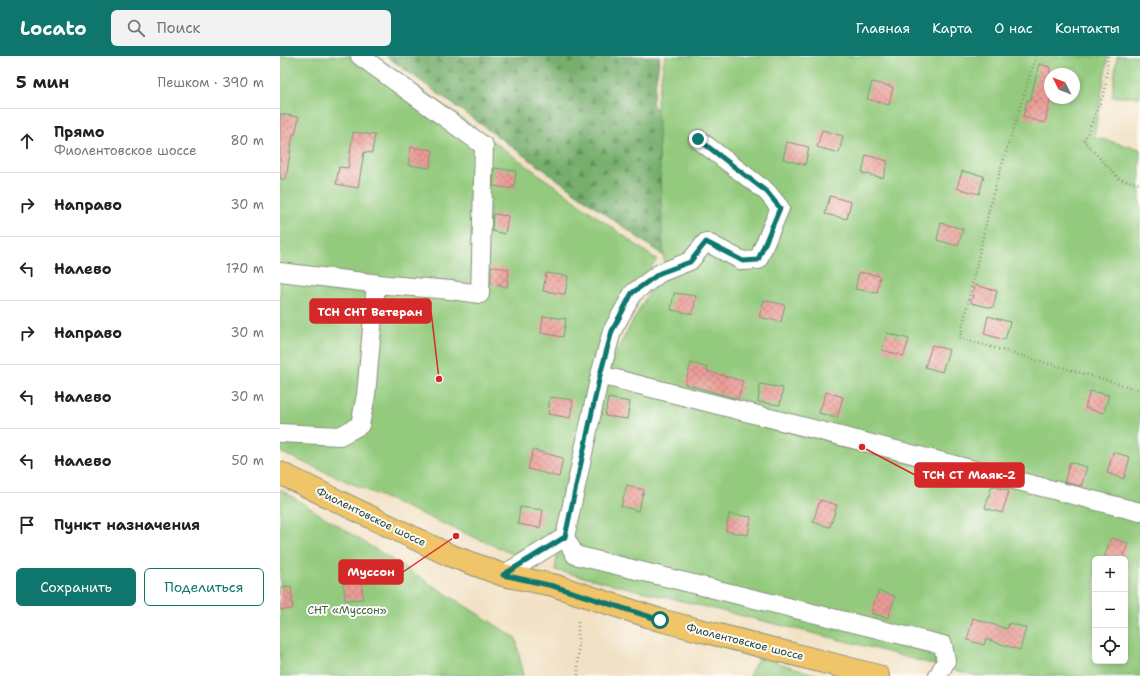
<!DOCTYPE html>
<html lang="ru">
<meta charset="utf-8">
<style>
body{margin:0;font-family:"Shantell Sans",sans-serif;background:#f2f2f2;color:#202124}
.controls{position:absolute;right:12px;bottom:12px;display:grid;overflow:hidden;border-radius:6px;box-shadow:0 2px 6px #0003}
.controls button{width:36px;height:36px;display:grid;place-items:center;padding:0;border:0;border-bottom:1px solid #e0e0e0;background:#fff;color:#202124;font:20px sans-serif}
.compass{position:absolute;left:764px;top:12px;width:36px;height:36px;border-radius:50%;background:#fff;box-shadow:0 2px 6px #0003;rotate:312deg}
.stop{position:absolute;width:12px;height:12px;margin:-9px;border:3px solid #0f766e;border-radius:50%;background:#fff}
.stop.end{background:#0f766e;border-color:#fff;box-shadow:0 1px 4px #0008}
.list{margin:0;padding:0;list-style:none}
h2{display:flex;justify-content:space-between;align-items:center;height:52px;margin:0;padding:0 16px;font-size:17px}
h2 small{font-size:13px;font-weight:400;color:#757577}
.list li{display:grid;grid-template-columns:26px 1fr auto;gap:12px;align-items:center;box-sizing:border-box;height:64px;padding:0 16px;border-top:1px solid #e0e0e0}
.list b{display:block;font-size:15px;white-space:nowrap}
.list p{margin:0;font-size:13px;white-space:nowrap;color:#757577}
.list em{font-size:13px;font-style:normal;color:#757577}
.actions{display:flex;gap:8px;padding:12px 16px}
.actions a{flex:1;padding:9px 0;border:1px solid #0f766e;border-radius:6px;text-align:center;font-size:14px;color:#0f766e}
.actions .main{background:#0f766e;color:#fff}
.icon{flex:none;width:22px;height:22px;fill:none;stroke:currentColor;stroke-width:2;stroke-linecap:round;stroke-linejoin:round}
.map{position:relative;flex:none;width:860px;height:620px;overflow:hidden}
header{display:flex;align-items:center;gap:24px;box-sizing:border-box;height:56px;padding:0 20px;background:#0f766e;color:#fff}
header strong{font-size:19px}
nav{display:flex;gap:22px;margin-inline-start:auto;font-size:14px}
.search{width:280px;height:36px;background:#f2f2f2;display:flex;align-items:center;gap:10px;box-sizing:border-box;padding:0 14px;border-radius:6px;color:#757577;font-size:15px}
main{display:flex}
aside{flex:1;background:#fff}
.map>svg:first-child{display:block}
</style>
<header>
<strong>Locato</strong>
<div class="search"><svg class="icon" aria-label="search" viewBox="0 0 24 24"><circle cx="10" cy="10" r="6"/><path d="M15 15l6 6"/></svg>Поиск</div>
<nav><a>Главная</a><a>Карта</a><a>О нас</a><a>Контакты</a></nav>
</header>
<main>
<aside>
<h2>5 мин<small>Пешком · 390 m</small></h2>
<ul class="list">
<li><svg class="icon" aria-label="ahead" viewBox="0 0 24 24"><path d="M12 20V5M6 11l6-6 6 6"/></svg><div><b>Прямо</b><p>Фиолентовское шоссе</p></div><em>80 m</em></li>
<li><svg class="icon" aria-label="right" viewBox="0 0 24 24"><path d="M7 20v-9h11M14 6l5 5-5 5"/></svg><div><b>Направо</b></div><em>30 m</em></li>
<li><svg class="icon" aria-label="left" viewBox="0 0 24 24"><path d="M17 20v-9H6M10 6l-5 5 5 5"/></svg><div><b>Налево</b></div><em>170 m</em></li>
<li><svg class="icon" aria-label="right" viewBox="0 0 24 24"><path d="M7 20v-9h11M14 6l5 5-5 5"/></svg><div><b>Направо</b></div><em>30 m</em></li>
<li><svg class="icon" aria-label="left" viewBox="0 0 24 24"><path d="M17 20v-9H6M10 6l-5 5 5 5"/></svg><div><b>Налево</b></div><em>30 m</em></li>
<li><svg class="icon" aria-label="left" viewBox="0 0 24 24"><path d="M17 20v-9H6M10 6l-5 5 5 5"/></svg><div><b>Налево</b></div><em>50 m</em></li>
<li><svg class="icon" aria-label="arrive" viewBox="0 0 24 24"><path d="M6 21V4h12l-3 4 3 4H6"/></svg><div><b>Пункт назначения</b></div></li>
</ul>
<div class="actions"><a class="main">Сохранить</a><a>Поделиться</a></div>
</aside>
<div class="map">
<svg width="860" height="620" viewBox="0 0 860 620">
<defs>
<pattern id="forest-firs" width="22" height="20" patternUnits="userSpaceOnUse"><rect width="22" height="20" fill="#76ae6c"/><path d="M5 1l3.5 6h-7zM16 11l3.5 6h-7z" fill="#608f5a"/></pattern>
<pattern id="building-cross-hatch" width="8" height="8" patternUnits="userSpaceOnUse"><rect width="8" height="8" fill="#ed9d97"/><path d="M0 0l8 8M0 8l8-8" fill="none" stroke="#bf817c"/></pattern>
</defs>
<rect width="100%" height="100%" fill="#fdfcf7"/>
<filter id="ink" filterUnits="userSpaceOnUse"><feTurbulence type="fractalNoise" baseFrequency=".025" numOctaves="2"/><feDisplacementMap in="SourceGraphic" scale="8" xChannelSelector="R" yChannelSelector="G"/><feConvolveMatrix kernelMatrix="1 2 1 2 8 2 1 2 1" color-interpolation-filters="sRGB"/></filter>
<filter id="wash" filterUnits="userSpaceOnUse"><feTurbulence type="fractalNoise" baseFrequency=".012" numOctaves="4" result="noise"/><feDisplacementMap in="SourceGraphic" scale="16" xChannelSelector="R" yChannelSelector="G"/><feGaussianBlur stdDeviation="0.9" result="paint"/><feColorMatrix in="noise" values="0 0 0 0 0 0 0 0 0 0 0 0 0 0 0 0 0 1.4 0 .05"/><feComposite in="paint" operator="in"/></filter>
<g filter="url(#wash)">
<rect width="100%" height="100%" fill="#f2e1c4"/>
<path fill="url(#forest-firs)" stroke="#4a7650" d="M106,0H380L372,49L451,115L424,229Z"/>
<g fill="#93ca7d" stroke="#598458" fill-rule="evenodd">
<path d="M0,0H95L377,204L340,250L274,473L237,500L0,396Z"/>
<path d="M385,0H828L814,81L860,93V620H697L577,588L275,514L281,474L329,308L384,209L377,45ZM770,18H794V42H770ZM815,503H845V605H815Z"/>
<path d="M837,0H860V41H832Z"/>
<path d="M0,433L236,582L243,620H0Z"/>
<path d="M479,601L540,620H469Z"/>
</g>
<g id="blocks">
<g fill="url(#building-cross-hatch)">
<path d="M759,8L770,11V45L765,67L743,61L747,44L750,45Z"/>
<path d="M592,26L613,31L609,49L587,43Z"/>
<path d="M0,58L19,61L15,79L13,78L6,123H0Z"/>
<path d="M542,74L563,80L559,97L537,91Z"/>
<path d="M73,76L95,79L92,97L84,96L78,132L56,128L59,111L68,112Z"/>
<path d="M507,86L529,91L525,109L503,103Z"/>
<path d="M131,91L153,94L150,112L128,109Z"/>
<path d="M586,99L608,105L603,122L582,117Z"/>
<path d="M214,112L236,115L234,133L213,130Z"/>
<path d="M682,115L704,120L699,138L677,132Z"/>
<path d="M550,140L571,146L567,163L545,158Z"/>
<path d="M213,158L228,160L225,178L212,175Z"/>
<path d="M661,167L683,173L678,190L657,184Z"/>
<path d="M211,210L229,213L227,231L211,228Z"/>
<path d="M579,216L600,220L597,237L575,233Z"/>
<path d="M266,217L288,220L285,238L263,235Z"/>
<path d="M695,229L717,235L713,252L691,247Z"/>
<path d="M394,237L416,240L413,258L391,254Z"/>
<path d="M484,244L505,249L501,266L479,261Z"/>
<path d="M263,260L286,263L283,281L261,277Z"/>
<path d="M708,260L730,266L725,284L704,278Z"/>
<path d="M607,277L629,283L624,300L602,294Z"/>
<path d="M652,289L669,294L662,316L645,311Z"/>
<path d="M411,307L428,312L427,315L463,325L458,343L405,328Z"/>
<path d="M480,328L503,332L500,349L478,346Z"/>
<path d="M810,335L829,339L824,357L805,352Z"/>
<path d="M546,336L563,341L557,362L539,357Z"/>
<path d="M270,341L293,344L290,362L268,358Z"/>
<path d="M328,342L350,346L347,363L325,360Z"/>
<path d="M253,394L283,402L279,421L248,413Z"/>
<path d="M833,396L850,401L844,423L827,417Z"/>
<path d="M790,406L807,411L801,430L784,426Z"/>
<path d="M347,429L364,434L358,455L341,450Z"/>
<path d="M712,430L729,435L722,457L705,452Z"/>
<path d="M540,444L557,449L550,471L533,466Z"/>
<path d="M240,451L263,454L260,472L238,468Z"/>
<path d="M449,458L471,461L468,479L446,475Z"/>
<path d="M831,482L848,487L843,503H824Z"/>
<path d="M81,521L83,543L65,544L63,522Z"/>
<path d="M11,531L13,553L0,554V532Z"/>
<path d="M598,535L615,540L608,562L591,557Z"/>
<path d="M693,562L727,573L729,567L746,572L740,594L706,583L704,589L687,584Z"/>
</g>
</g>
</g>
<g filter="url(#ink)">
<use href="#blocks" fill-opacity="0" stroke="#888f7c" stroke-width="1"/>
<g fill="none" stroke-linecap="round" stroke-linejoin="round">
<g stroke="#888f7c" stroke-width="20">
<g id="minor">
<path d="M0,216L108,229L171,234L200,238L204,90L80,0"/>
<path d="M320,319L860,456"/>
<path d="M0,377L60,380L80,369L86,339L96,228"/>
<path d="M285,481L295,499L663,589L666,605L658,620"/>
<path d="M223,519L285,481L320,319L332,275L353,237L380,217L410,205L426,186L463,205L478,204L500,152L487,136L418,83"/>
</g>
</g>
<g stroke="#888f7c" stroke-width="24">
<path id="major" d="M0,417L169,499L223,519L273,529L380,564L598,620"/>
</g>
<g stroke="#888f7c" stroke-width="2.5" stroke-dasharray="1 3" stroke-linecap="butt">
<path d="M756,0L712,141L680,282L860,334"/>
<path d="M828,0L825,35L804,85L839,123L860,128"/>
<path d="M298,566V620"/>
<path d="M360,620L362,617"/>
</g>
<use href="#minor" stroke="#fff" stroke-width="18"/>
<use href="#major" stroke="#f0c469" stroke-width="22"/>
</g>
</g>
<g fill="none" stroke-linecap="round" stroke-linejoin="round" filter="url(#ink)">
<path stroke="#0f766e" stroke-width="5" d="M380,564L273,530L223,519L285,481L320,319L332,275L352,237L380,217L410,206L426,186L463,205L478,204L500,152L487,136L418,83"/>
</g>
<g text-anchor="middle" dominant-baseline="central" stroke-width="4" stroke-linejoin="round" paint-order="stroke">
<g font-size="11" fill="#1f3d34" stroke="#fdfcf7">
<text transform="translate(91 461) rotate(26)">Фиолентовское шоссе</text>
<text transform="translate(465 586) rotate(14)">Фиолентовское шоссе</text>
</g>
<g font-size="11" fill="#3c6046" stroke="#fdfcf7">
<text x="67" y="554">СНТ «Муссон»</text>
</g>
</g>
<path fill="none" stroke="#d62828" stroke-width="1.5" d="M159 323L151 255M582 391L635 419M176 480L123 516"/>
<g fill="#d62828" stroke="#fdfcf7" stroke-width="1.5">
<circle cx="159" cy="323" r="4"/>
<circle cx="582" cy="391" r="4"/>
<circle cx="176" cy="480" r="4"/>
</g>
<g fill="#d62828" stroke="#d62828" stroke-width="1.5">
<rect x="30" y="243" width="121" height="24" rx="4"/>
<rect x="635" y="407" width="109" height="24" rx="4"/>
<rect x="59" y="504" width="64" height="24" rx="4"/>
</g>
<g font-size="12" text-anchor="middle" font-weight="bold" fill="#fff">
<text x="90" y="260">ТСН СНТ Ветеран</text>
<text x="689" y="423">ТСН СТ Маяк-2</text>
<text x="91" y="520">Муссон</text>
</g>
</svg>
<div class="controls">
<button>+</button>
<button>−</button>
<button><svg class="icon" aria-label="locate" viewBox="0 0 24 24"><circle cx="12" cy="12" r="6"/><path d="M12 2v4M12 18v4M2 12h4M18 12h4"/></svg></button>
</div>
<svg class="compass" viewBox="-18 -18 36 36"><path d="M0-13l5 13h-10z" fill="#e53935"/><path d="M0 13l5-13h-10z" fill="#757577"/></svg>
<div class="stop" style="left:380px;top:564px"></div>
<div class="stop end" style="left:418px;top:83px"></div>
</div>
</main>
